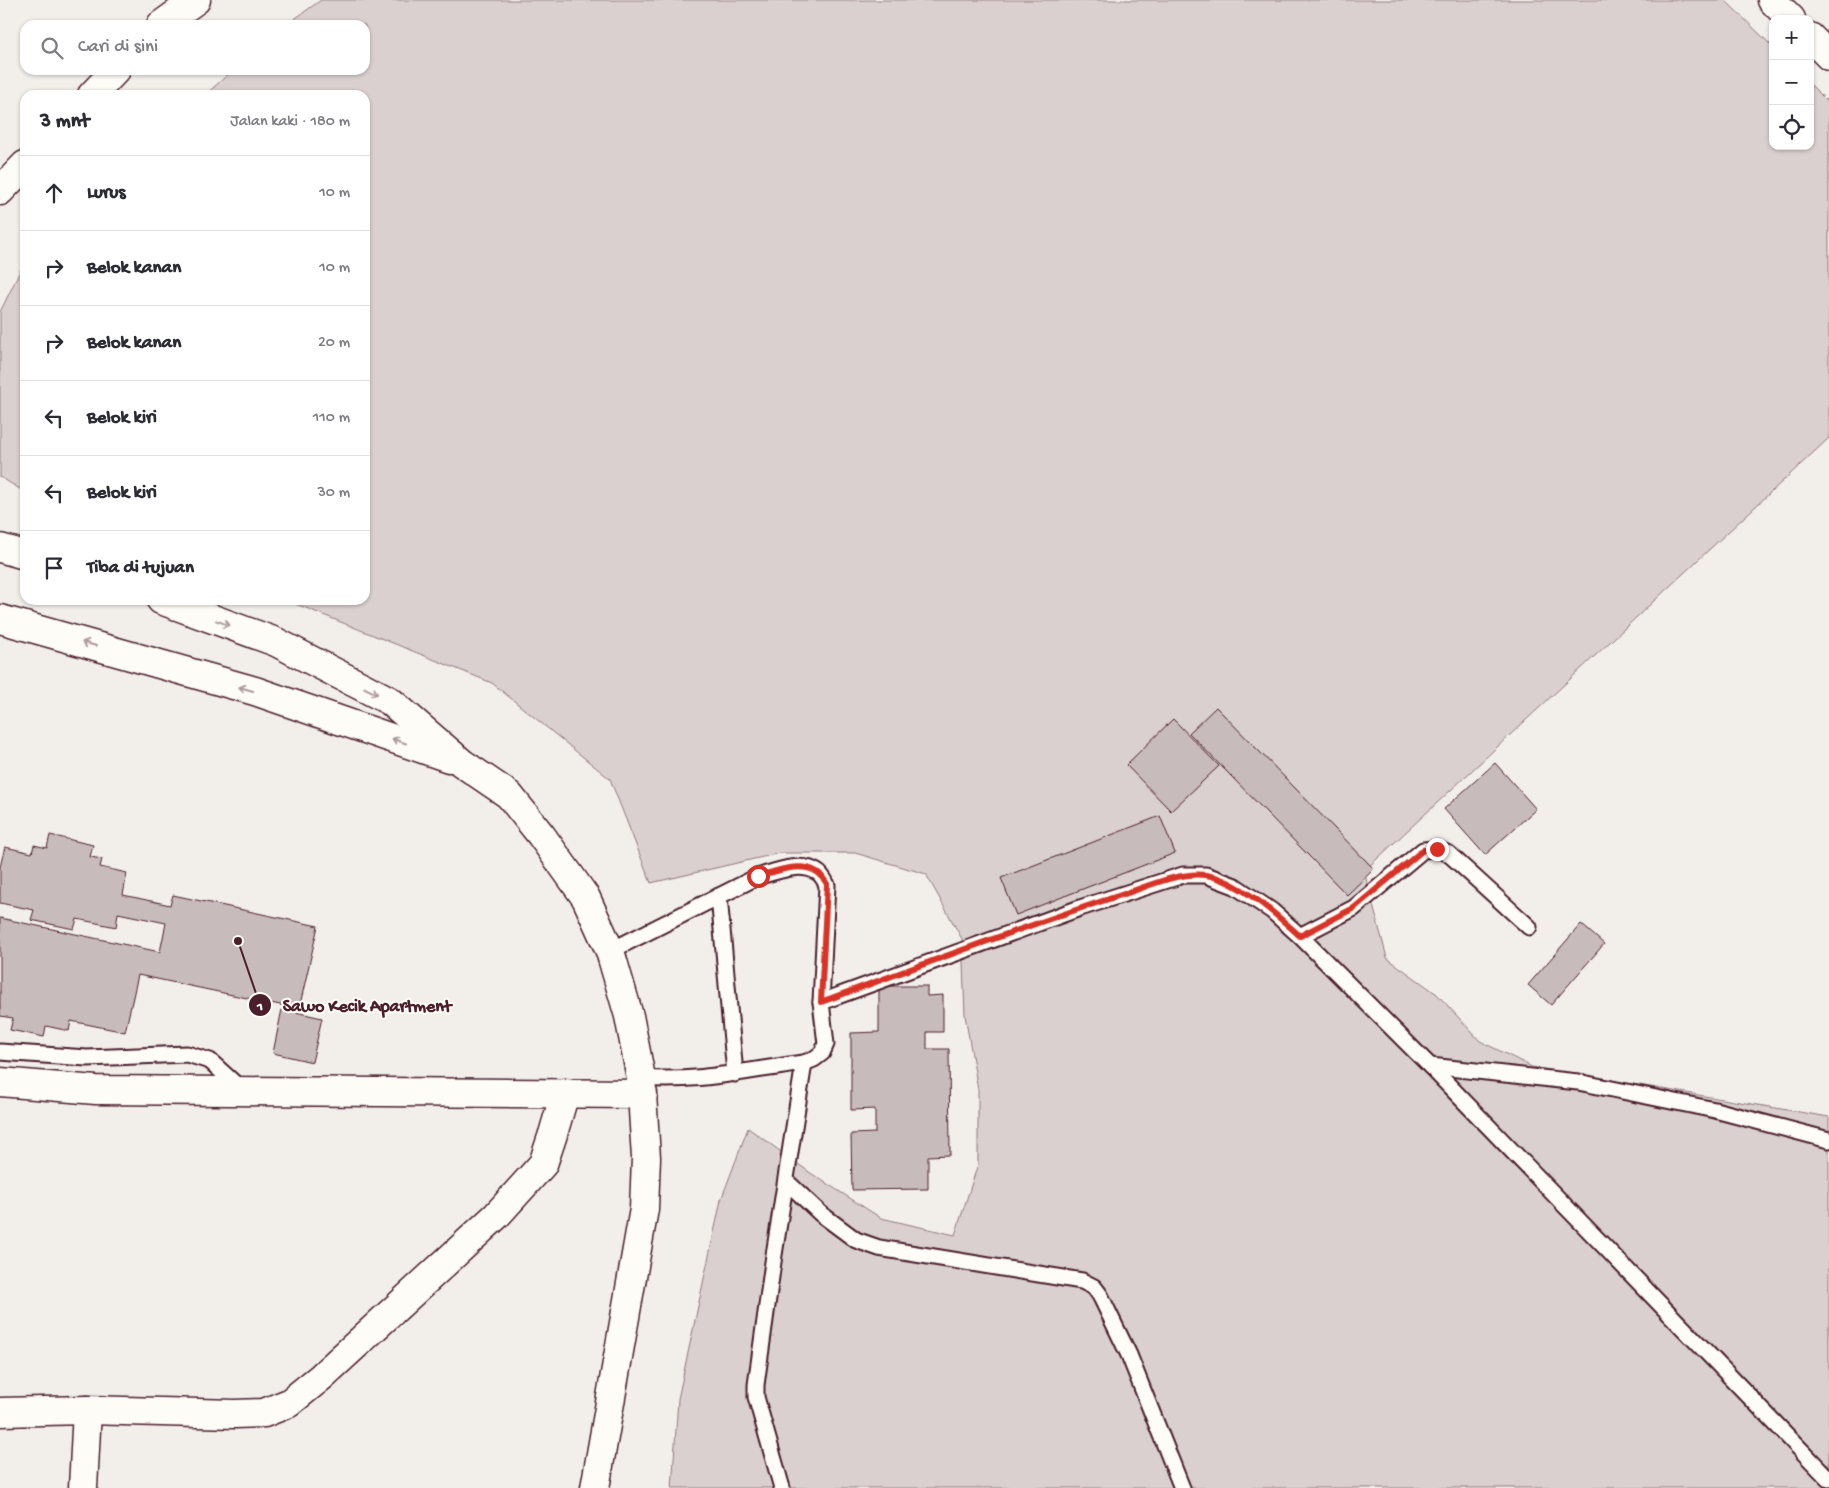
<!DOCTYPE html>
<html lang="id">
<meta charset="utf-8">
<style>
body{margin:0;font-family:"Gochi Hand",sans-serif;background:#f7f7f7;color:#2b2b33}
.controls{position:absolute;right:15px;top:15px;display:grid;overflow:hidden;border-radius:10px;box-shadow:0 1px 4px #0004}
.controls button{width:45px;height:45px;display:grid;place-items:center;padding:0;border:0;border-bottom:1px solid #e1e1e2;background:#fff;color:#2b2b33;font:25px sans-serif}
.stop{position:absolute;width:15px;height:15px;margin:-11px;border:4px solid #d93025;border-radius:50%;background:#fff}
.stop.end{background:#d93025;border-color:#fff;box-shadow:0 1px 5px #0008}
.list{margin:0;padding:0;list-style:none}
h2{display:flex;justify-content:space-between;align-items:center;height:65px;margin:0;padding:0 20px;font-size:21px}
h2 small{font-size:16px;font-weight:400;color:#7c7c81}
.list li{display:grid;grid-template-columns:32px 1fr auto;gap:15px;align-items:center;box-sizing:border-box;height:75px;padding:0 20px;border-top:1px solid #e1e1e2}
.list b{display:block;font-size:19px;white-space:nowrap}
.list em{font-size:16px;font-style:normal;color:#7c7c81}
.icon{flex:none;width:28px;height:28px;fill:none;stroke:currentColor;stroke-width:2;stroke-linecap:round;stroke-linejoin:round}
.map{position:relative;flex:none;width:1829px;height:1488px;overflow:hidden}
.search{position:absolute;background:#fff;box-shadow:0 1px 4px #0004;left:20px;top:20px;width:350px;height:55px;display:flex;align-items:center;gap:12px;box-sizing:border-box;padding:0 18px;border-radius:15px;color:#7c7c81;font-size:19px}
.panel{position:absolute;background:#fff;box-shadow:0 1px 4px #0004;left:20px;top:90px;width:350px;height:515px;border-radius:15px}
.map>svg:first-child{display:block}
</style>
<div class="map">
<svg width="1829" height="1488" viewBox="0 0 1829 1488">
<rect width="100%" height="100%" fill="#f2efeb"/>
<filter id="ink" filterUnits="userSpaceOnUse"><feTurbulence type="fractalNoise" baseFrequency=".02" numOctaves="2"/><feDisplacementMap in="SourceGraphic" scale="10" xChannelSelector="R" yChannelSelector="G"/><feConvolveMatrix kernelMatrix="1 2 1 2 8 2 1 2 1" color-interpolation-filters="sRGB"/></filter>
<g filter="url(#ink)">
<g fill="#d9d0cf" stroke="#92787d">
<path d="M321,0H1725L1773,47V146H1810V84L1829,103V438L1364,871L1387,958L1437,994L1480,1041L1532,1067L1829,1117V1488H672L678,1399L721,1200L748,1128L812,1174L881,1218L955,1235L978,1164V1090L965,1015L962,939L926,874L855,853H780L651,883L610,779L492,683L286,600H365V95H205L233,70H365V25H286Z"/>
<path d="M25,261V492L0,477V312Z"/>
</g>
<g fill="#c8bbbb" stroke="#4a1f2b">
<path d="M1216,707L1374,869L1347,895L1189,733Z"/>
<path d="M1173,719L1219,766L1171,811L1126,765Z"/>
<path d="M1495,763L1536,809L1485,855L1444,809Z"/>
<path d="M1160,816L1175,853L1016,915L1001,878Z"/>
<path d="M50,835L93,845L90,857L102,859L100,867L127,873L123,895L170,905L173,895L318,926L299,1009L138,975L125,1032L71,1021L69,1031L46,1026L44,1037L10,1030L13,1018L0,1016V918L160,952L166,923L118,913L116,927L77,919L74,929L31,920L34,910L0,903V867L5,847L32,853L34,845L47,848Z"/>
<path d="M1581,924L1604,944L1551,1005L1528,985Z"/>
<path d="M879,986H927V996L943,995V1032H927V1049H949L950,1155L928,1156V1189L852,1190L851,1134L875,1133V1109L851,1110V1033L879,1032Z"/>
<path d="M282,1009L322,1018L312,1062L273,1053Z"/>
</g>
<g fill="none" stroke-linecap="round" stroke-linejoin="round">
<g stroke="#4a1f2b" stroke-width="19">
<g id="service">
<path d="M719,896L735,1074"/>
<path d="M1300,936L1354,908L1423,850L1437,849L1449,854L1529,927"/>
<path d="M610,951L757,877C775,872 800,861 817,872C821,874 825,881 827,885L821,1002L826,1044L822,1053L814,1059L804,1063C749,1070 697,1083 641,1078"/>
<path d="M821,1002L1080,908L1183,875H1206L1235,886L1272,911L1300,936L1430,1066L1829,1479"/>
<path d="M0,1052L87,1058L187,1054L210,1061L242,1090"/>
<path d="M1430,1066L1578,1082L1715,1110L1829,1140"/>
<path d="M786,1181L821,1214L856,1240L879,1248L1082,1281L1094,1287L1100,1295L1129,1355L1182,1488"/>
<path d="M782,1488L756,1397V1385L774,1255L804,1063"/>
</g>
</g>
<g stroke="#4a1f2b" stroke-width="31">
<g id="minor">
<path d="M1772,0L1791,19"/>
<path d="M161,25L196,0"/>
<path d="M1810,37L1829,56"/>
<path d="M92,95L116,70"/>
<path d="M0,191L25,165"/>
<path d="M0,548L25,555"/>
<path d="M161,600L276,642L390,701L462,763L509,795L541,835L586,898L610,951L629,1016L641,1078L646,1158L644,1209L595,1488"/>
<path d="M0,619L255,691L449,758"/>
<path d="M0,1082L96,1090L643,1094"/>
<path d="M0,1412L87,1410L235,1414L264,1413L289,1403L321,1377L496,1216L543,1164L553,1134L565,1093"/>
<path d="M83,1488L87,1410"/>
</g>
</g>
<use href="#service" stroke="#fdfcf7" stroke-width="15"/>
<use href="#minor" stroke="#fdfcf7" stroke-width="28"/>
</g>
<defs><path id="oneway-shaft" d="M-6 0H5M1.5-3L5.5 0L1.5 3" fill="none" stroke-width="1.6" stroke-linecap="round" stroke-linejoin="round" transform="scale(1.25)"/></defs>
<g stroke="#ac999b">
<use href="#oneway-shaft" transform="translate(223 623) rotate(20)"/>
<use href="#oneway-shaft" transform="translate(89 644) rotate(-164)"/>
<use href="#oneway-shaft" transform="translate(246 689) rotate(-164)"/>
<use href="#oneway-shaft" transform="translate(371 691) rotate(27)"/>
<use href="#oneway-shaft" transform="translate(399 741) rotate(-161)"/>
</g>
</g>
<g fill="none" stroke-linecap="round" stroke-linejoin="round" filter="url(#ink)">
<path stroke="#d93025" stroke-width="6" d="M758,876C775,872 800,861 817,872C821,874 825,881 827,884L821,1002C920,966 1018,928 1118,896C1144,888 1179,871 1206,875C1238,880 1277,915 1300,936L1354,908L1423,850L1437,849"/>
</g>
<path fill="none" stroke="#4a1f2b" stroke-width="2" d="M238 941L260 1005"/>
<g fill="#4a1f2b" stroke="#fdfcf7" stroke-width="2">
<circle cx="238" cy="941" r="5"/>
<circle cx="260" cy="1005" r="12"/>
</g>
<g font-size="15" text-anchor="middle" font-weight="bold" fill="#fff">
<text x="260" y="1010">1</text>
</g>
<g font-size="18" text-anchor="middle" font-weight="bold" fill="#4a1f2b" stroke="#fdfcf7" stroke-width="4" stroke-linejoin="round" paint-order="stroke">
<text x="367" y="1011">Sawo Kecik Apartment</text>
</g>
</svg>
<div class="controls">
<button>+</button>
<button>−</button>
<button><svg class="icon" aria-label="locate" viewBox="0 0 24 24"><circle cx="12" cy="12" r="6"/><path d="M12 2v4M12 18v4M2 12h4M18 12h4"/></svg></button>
</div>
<div class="stop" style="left:758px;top:876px"></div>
<div class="stop end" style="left:1437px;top:849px"></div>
<div class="search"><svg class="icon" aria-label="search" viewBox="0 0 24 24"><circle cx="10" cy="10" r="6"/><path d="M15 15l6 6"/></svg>Cari di sini</div>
<section class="panel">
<h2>3 mnt<small>Jalan kaki · 180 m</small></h2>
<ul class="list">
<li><svg class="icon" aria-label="ahead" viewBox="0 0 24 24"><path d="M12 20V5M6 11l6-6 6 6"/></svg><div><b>Lurus</b></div><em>10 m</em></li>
<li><svg class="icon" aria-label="right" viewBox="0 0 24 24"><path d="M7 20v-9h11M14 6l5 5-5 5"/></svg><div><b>Belok kanan</b></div><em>10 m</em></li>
<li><svg class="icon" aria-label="right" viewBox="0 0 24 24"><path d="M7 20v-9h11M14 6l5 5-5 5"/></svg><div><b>Belok kanan</b></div><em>20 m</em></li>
<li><svg class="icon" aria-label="left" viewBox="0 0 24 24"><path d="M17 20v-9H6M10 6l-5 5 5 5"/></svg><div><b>Belok kiri</b></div><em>110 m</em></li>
<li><svg class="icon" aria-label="left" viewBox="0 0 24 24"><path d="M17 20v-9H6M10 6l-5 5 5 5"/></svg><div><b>Belok kiri</b></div><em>30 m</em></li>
<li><svg class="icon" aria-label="arrive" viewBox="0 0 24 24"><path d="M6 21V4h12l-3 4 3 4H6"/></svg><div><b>Tiba di tujuan</b></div></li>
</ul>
</section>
</div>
